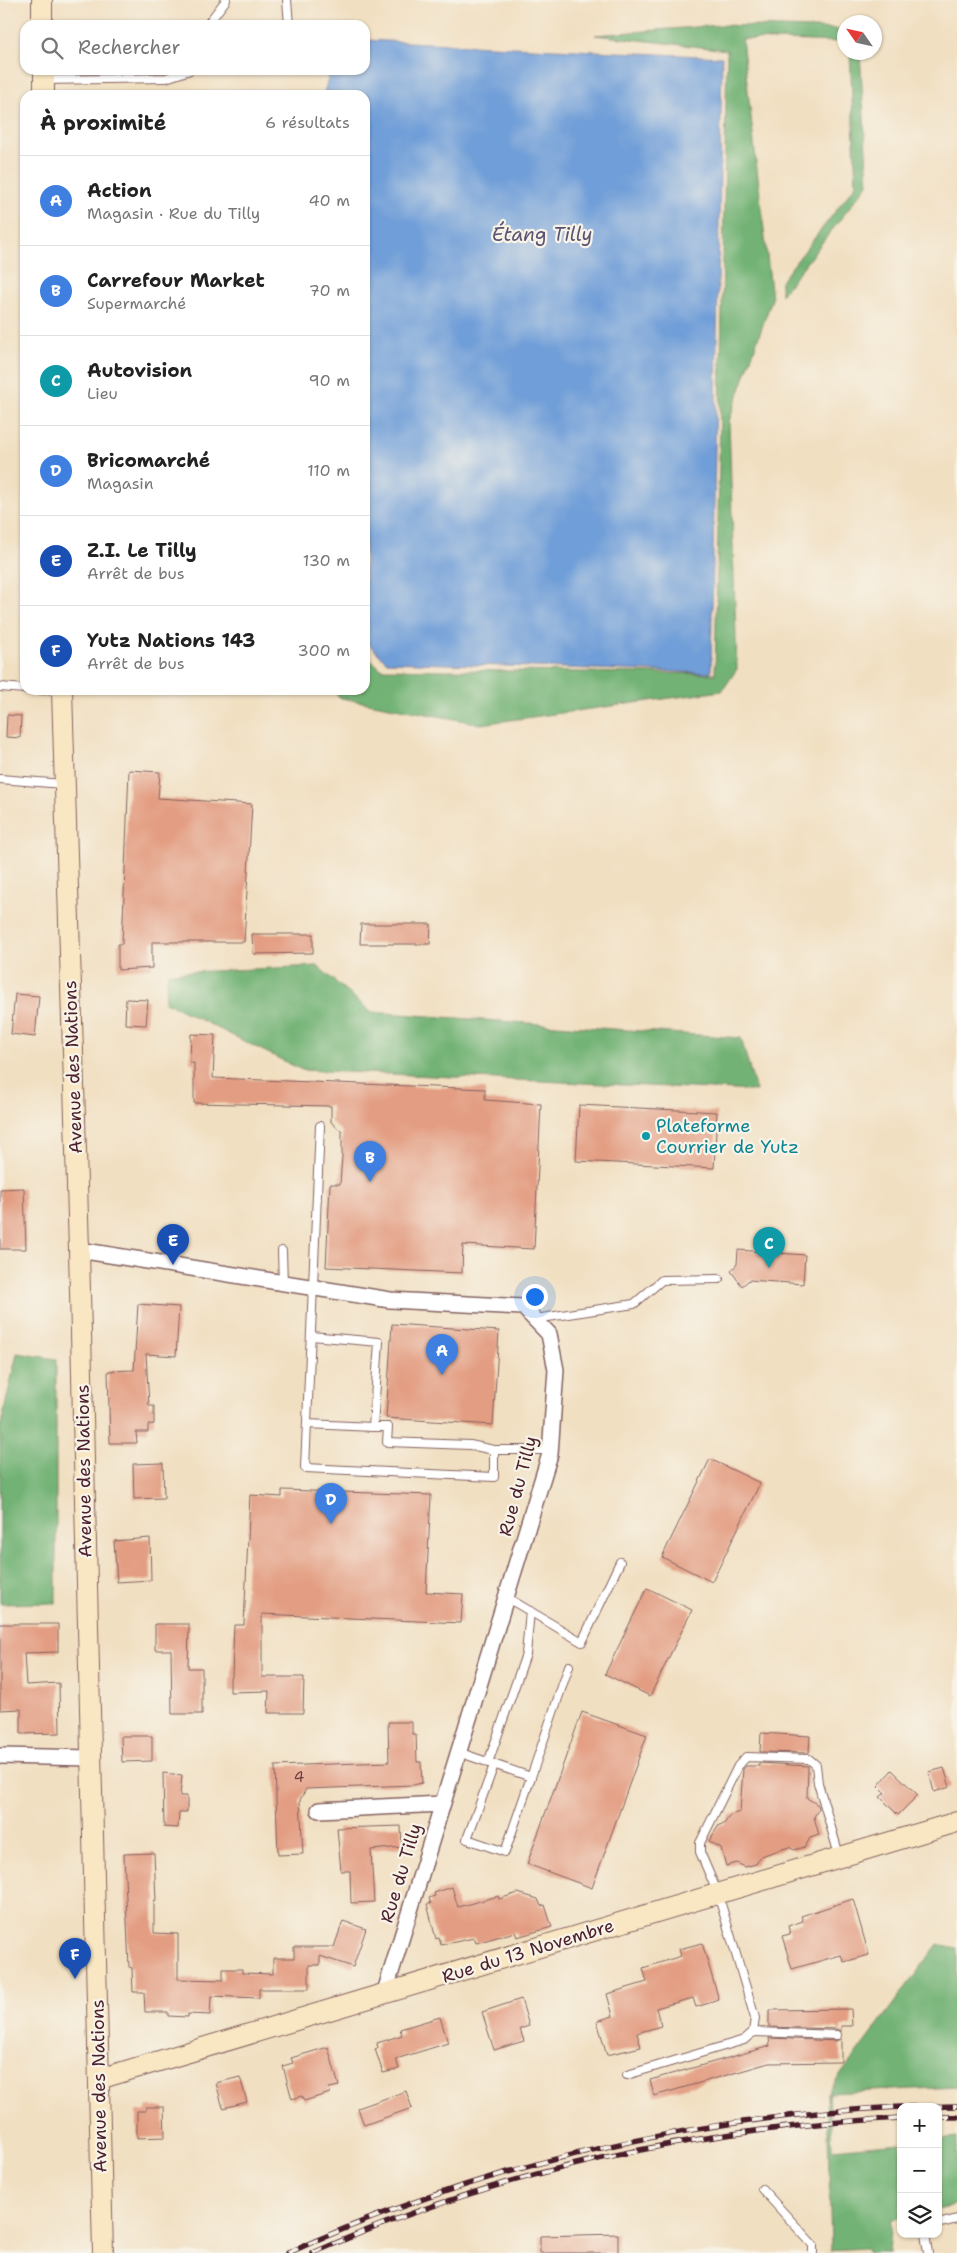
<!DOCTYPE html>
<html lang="fr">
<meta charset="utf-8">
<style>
body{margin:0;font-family:"Shantell Sans",sans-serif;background:#f6f6f6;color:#222}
.controls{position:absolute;right:15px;bottom:15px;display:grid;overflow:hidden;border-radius:10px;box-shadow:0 1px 4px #0004}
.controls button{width:45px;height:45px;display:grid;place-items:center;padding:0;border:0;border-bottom:1px solid #e0e0e0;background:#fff;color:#222;font:25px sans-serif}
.compass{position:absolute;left:837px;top:15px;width:45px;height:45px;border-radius:50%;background:#fff;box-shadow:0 1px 4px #0004;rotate:304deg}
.you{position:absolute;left:534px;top:1296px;width:18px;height:18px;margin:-12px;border:4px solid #fff;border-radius:50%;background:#1a73e8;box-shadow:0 0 0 8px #1a73e833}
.badge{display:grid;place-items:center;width:32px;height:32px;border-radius:50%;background:#1a73e8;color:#fff;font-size:16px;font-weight:700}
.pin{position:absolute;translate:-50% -41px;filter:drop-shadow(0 1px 2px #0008)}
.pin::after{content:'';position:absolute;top:26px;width:18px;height:15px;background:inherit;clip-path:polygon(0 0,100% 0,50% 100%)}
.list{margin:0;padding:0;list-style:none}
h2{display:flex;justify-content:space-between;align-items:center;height:65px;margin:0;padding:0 20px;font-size:21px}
h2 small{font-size:16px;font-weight:400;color:#767676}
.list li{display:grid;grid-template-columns:32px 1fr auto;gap:15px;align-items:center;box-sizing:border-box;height:90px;padding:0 20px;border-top:1px solid #e0e0e0}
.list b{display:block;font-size:19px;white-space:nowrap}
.list p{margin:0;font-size:16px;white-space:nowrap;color:#767676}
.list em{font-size:16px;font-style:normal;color:#767676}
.icon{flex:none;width:28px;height:28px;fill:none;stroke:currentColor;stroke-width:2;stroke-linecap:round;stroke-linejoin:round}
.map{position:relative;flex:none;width:957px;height:2253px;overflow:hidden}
.search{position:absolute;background:#fff;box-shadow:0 1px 4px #0004;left:20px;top:20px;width:350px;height:55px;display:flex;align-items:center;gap:12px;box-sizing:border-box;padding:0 18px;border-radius:15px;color:#767676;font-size:19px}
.panel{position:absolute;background:#fff;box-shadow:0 1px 4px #0004;left:20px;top:90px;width:350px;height:605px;border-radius:15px}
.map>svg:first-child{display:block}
</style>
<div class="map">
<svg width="957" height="2253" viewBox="0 0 957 2253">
<rect width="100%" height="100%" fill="#f7f3e8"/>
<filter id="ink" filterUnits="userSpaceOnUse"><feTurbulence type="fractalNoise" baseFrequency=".02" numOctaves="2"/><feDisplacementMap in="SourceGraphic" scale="10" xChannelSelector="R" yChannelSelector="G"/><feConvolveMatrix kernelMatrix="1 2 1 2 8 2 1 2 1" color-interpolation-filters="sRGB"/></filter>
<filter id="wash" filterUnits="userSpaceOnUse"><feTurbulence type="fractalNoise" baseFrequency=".0096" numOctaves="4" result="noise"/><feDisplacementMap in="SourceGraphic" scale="20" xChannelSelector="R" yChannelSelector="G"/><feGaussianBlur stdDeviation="1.12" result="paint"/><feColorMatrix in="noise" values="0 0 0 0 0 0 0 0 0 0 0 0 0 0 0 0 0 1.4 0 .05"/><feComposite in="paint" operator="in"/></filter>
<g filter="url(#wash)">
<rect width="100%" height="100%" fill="#f1dfc1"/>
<g fill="#72b274" stroke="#5e6850">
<path d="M720,25L844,29V42L742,39L772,299L729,421L737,669L722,691L481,724L341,698L331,690H365V654L381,669L715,674L727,50L595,35Z"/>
<path d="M850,53H860L868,184L781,295V281L856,185Z"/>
<path d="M317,966L371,1012L741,1038L756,1091L302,1070L165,1002L168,973Z"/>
<path d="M17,1353L56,1359V1603L0,1604V1429Z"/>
<path d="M938,1944L957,1948V2087L829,2093L832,2149L901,2143V2218L892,2220L889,2253H868L866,2248L831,2250L827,2093Z"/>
<path d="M957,2138V2204L938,2209V2140Z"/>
</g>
<path fill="#6f9ed8" stroke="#5c5e82" d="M365,40L722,57L711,673L387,662L365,641V95H323L331,70H365Z"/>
<g id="blocks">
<g fill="#e39d82">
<path d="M7,715L21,716L20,738L6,737Z"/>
<path d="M129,770L160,772L158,798L252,804L244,942H152V968L118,970V944H122Z"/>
<path d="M361,924H431L430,944H360Z"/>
<path d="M252,934H313V953L253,954Z"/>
<path d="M15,994L39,996L35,1037L11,1034Z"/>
<path d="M126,999L148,1000L146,1025L125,1024Z"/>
<path d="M191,1034L215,1035L213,1078L485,1089V1100L541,1104L534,1249L463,1245L462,1273L326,1267L330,1184H340L342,1156V1132L331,1122V1106L194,1103V1063H190Z"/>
<path d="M579,1105L717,1112L714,1168L576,1161Z"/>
<path d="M24,1188L26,1249H0V1189Z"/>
<path d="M738,1250L805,1255L803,1284L749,1280L742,1286L731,1271L737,1264Z"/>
<path d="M138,1304L179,1307L176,1356L146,1354L149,1406H154V1424L148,1425V1432H136L137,1443H110L108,1371L134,1370Z"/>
<path d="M392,1324L499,1331L493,1425L386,1418Z"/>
<path d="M710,1459L760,1483L712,1582L662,1557Z"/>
<path d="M163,1463L164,1498L134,1499L133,1464Z"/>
<path d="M282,1490L431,1495L426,1592L463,1594L461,1623L262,1614V1677H304L303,1713H268L269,1691L230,1692V1677H232L234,1625H244L250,1495L282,1497Z"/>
<path d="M150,1538L151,1580L117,1582L114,1541Z"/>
<path d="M647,1588L692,1610L650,1696L605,1674Z"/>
<path d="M0,1624H58V1652L24,1653L26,1685L59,1683L60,1733L21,1734V1709L0,1710Z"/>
<path d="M155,1624H189L188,1668H202V1714H172L171,1650H155Z"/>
<path d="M582,1712L647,1735L592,1888L527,1864Z"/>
<path d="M388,1722H412V1734H416L417,1762H421L422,1783L413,1785L306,1789L300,1800L303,1854L278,1855L275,1766L389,1762Z"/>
<path d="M761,1733L810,1736L809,1753L760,1752Z"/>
<path d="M121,1736H152V1761L122,1762Z"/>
<path d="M759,1763L808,1766L807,1798L818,1805L819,1808L814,1817L819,1835L810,1838L805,1847L794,1850L789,1847L761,1856L756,1864L745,1867L737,1863L726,1866L721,1848L709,1841L719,1825L724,1824L730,1815L740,1812L743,1769L746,1766H759Z"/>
<path d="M944,1768L950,1787L934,1792L929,1772Z"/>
<path d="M892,1770L918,1795L898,1815L880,1797L885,1793L878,1786Z"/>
<path d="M163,1773L182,1775L180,1796H187V1812H179L178,1828L164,1827Z"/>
<path d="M401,1826L402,1847L371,1850L374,1902L351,1903L350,1871H341L337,1828Z"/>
<path d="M154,1853L156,1901L154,1900V1933L178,1934V1979L223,1980V1969H242V1973L273,1974V1958H294V1947H334L343,1921L366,1929L353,1967L320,1956V1965H309V1989H259V1998L211,1996L210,2015L188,2014V2017L168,2016V2012H145L144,1992H133L132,1968L129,1967L124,1854Z"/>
<path d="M452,1887L458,1907L498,1896L499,1899L518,1893L538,1899L541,1906L545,1905L552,1927L517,1937L515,1932L476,1943L474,1938L441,1945L439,1938L436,1939L427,1904H431L429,1898L435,1896L434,1893Z"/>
<path d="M853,1899L869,1955L844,1962L841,1955L792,1969L782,1936L790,1934L788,1926L803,1921L801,1916Z"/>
<path d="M702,1943L719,2000L696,2007L693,1998L656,2008L661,2026L637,2033L641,2047L607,2055L597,2021L613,2016L607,1994L647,1982L643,1968L681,1956L679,1949Z"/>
<path d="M521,1999L529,2026L520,2029L524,2041L494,2050L482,2012Z"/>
<path d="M851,2009L852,2026H841V2032L837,2029L769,2027V2010Z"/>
<path d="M440,2017L448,2043L396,2059L399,2069L383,2073L375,2049L378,2048L377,2043L402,2035L400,2029Z"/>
<path d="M769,2038L837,2041L841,2038V2062L769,2063L654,2096L650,2080L770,2046Z"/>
<path d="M328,2047L339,2086L329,2088L330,2093L304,2101L302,2096L292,2099L283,2066L293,2063L291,2058Z"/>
<path d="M240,2077L247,2102L223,2108L216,2083Z"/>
<path d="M406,2091L412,2108L364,2125L358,2108Z"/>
<path d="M146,2107H164L165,2137L137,2138V2111H146Z"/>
<path d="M618,2234V2253H540V2236Z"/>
</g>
</g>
</g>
<g filter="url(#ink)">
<use href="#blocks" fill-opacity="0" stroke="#846260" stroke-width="1"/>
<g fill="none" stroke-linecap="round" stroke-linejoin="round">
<g stroke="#846260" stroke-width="10">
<g id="lane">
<path d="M287,0L289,25"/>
<path d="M207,25L226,0"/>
<path d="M44,80L166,78L190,70"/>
<path d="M0,687L25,689"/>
<path d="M41,690L62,691"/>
<path d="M0,779L63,784"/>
<path d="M320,1126L305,1468L494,1477V1450H550"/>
<path d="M282,1251L283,1284"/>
<path d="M535,1319L634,1304L662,1280L719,1279"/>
<path d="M311,1336L379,1342L373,1427H388L387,1442L470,1445L494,1450"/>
<path d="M307,1424L373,1427"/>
<path d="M506,1597L582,1642L620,1562"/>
<path d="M458,1752L531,1777L569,1666"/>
<path d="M488,1763L526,1654L530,1611"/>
<path d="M494,1765L467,1839L505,1852L531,1777"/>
<path d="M753,2032L837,2035"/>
<path d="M627,2075L744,2040L753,2032L755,2018L718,1894L700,1852V1843L738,1766L746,1757L809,1759L816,1765L818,1783L839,1855"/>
<path d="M762,2189L813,2245V2253"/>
<path d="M938,2224L957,2219"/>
<path d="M925,2234L928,2253"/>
</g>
</g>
<g stroke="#846260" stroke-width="18">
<g id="street">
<path d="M79,1250L390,1300L523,1307L549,1334L556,1370L550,1454L384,1995"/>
<path d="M0,1756L91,1758"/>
<path d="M319,1810L442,1804"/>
</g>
</g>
<g stroke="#846260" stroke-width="22">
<g id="secondary">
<path d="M42,0V25"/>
<path d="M44,70V95"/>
<path d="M62,690L79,1250L103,2253"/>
<path d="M99,2079L957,1822"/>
</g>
</g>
<use href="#lane" stroke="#fff" stroke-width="8"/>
<use href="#street" stroke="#fff" stroke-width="15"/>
<use href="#secondary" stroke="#f9e7c3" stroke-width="20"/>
<g stroke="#4a1f2b" stroke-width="5.5">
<g id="rail">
<path d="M909,2107L957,2106"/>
<path d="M938,2117H957"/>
<path d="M288,2253C481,2166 689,2117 901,2107"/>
<path d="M313,2253C499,2171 698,2128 901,2118"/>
</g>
</g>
<use href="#rail" stroke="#f7f3e8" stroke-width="4" stroke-dasharray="11" stroke-linecap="butt"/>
</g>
</g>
<circle fill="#0f9aa8" stroke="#f7f3e8" stroke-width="2" cx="646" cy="1136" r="5"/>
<g text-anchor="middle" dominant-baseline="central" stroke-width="4.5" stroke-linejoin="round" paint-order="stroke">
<g font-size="15" fill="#703e41">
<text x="299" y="1777">4</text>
</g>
<g font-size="18" fill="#4a1f2b" stroke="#f7f3e8">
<text transform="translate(73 1067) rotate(-92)">Avenue des Nations</text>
<text transform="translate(84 1471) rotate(-91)">Avenue des Nations</text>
<text transform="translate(518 1486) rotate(-75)">Rue du Tilly</text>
<text transform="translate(401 1873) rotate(-73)">Rue du Tilly</text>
<text transform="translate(528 1951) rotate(-17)">Rue du 13 Novembre</text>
<text transform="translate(99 2086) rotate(-91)">Avenue des Nations</text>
</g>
<g font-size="18" fill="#0d838f" stroke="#f7f3e8" text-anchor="start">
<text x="656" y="1126">Plateforme<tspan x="656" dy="21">Courrier de Yutz</tspan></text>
</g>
<g font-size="19" font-style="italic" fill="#595270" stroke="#f7f3e8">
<text x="542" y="234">Étang Tilly</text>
</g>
</g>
</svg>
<div class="controls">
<button>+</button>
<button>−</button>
<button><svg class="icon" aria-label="layers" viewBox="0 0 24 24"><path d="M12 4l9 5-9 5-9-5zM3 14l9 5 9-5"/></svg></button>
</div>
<svg class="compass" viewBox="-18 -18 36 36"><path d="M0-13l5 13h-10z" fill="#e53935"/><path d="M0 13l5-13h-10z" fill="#767676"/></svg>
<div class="you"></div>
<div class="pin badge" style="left:442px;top:1375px;background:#3f7fe0">A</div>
<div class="pin badge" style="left:370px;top:1182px;background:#3f7fe0">B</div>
<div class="pin badge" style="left:769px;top:1268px;background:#0f9aa8">C</div>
<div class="pin badge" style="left:331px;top:1524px;background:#3f7fe0">D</div>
<div class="pin badge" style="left:173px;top:1265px;background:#1a4fb4">E</div>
<div class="pin badge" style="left:75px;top:1979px;background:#1a4fb4">F</div>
<div class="search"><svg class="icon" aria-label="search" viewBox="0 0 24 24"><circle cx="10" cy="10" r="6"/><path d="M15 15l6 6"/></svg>Rechercher</div>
<section class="panel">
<h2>À proximité<small>6 résultats</small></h2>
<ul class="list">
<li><span class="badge" style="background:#3f7fe0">A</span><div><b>Action</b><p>Magasin · Rue du Tilly</p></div><em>40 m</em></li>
<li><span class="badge" style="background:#3f7fe0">B</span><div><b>Carrefour Market</b><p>Supermarché</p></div><em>70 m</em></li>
<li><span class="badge" style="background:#0f9aa8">C</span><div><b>Autovision</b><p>Lieu</p></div><em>90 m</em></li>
<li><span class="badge" style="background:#3f7fe0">D</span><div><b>Bricomarché</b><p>Magasin</p></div><em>110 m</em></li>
<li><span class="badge" style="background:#1a4fb4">E</span><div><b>Z.I. Le Tilly</b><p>Arrêt de bus</p></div><em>130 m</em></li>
<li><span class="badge" style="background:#1a4fb4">F</span><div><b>Yutz Nations 143</b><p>Arrêt de bus</p></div><em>300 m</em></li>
</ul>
</section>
</div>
